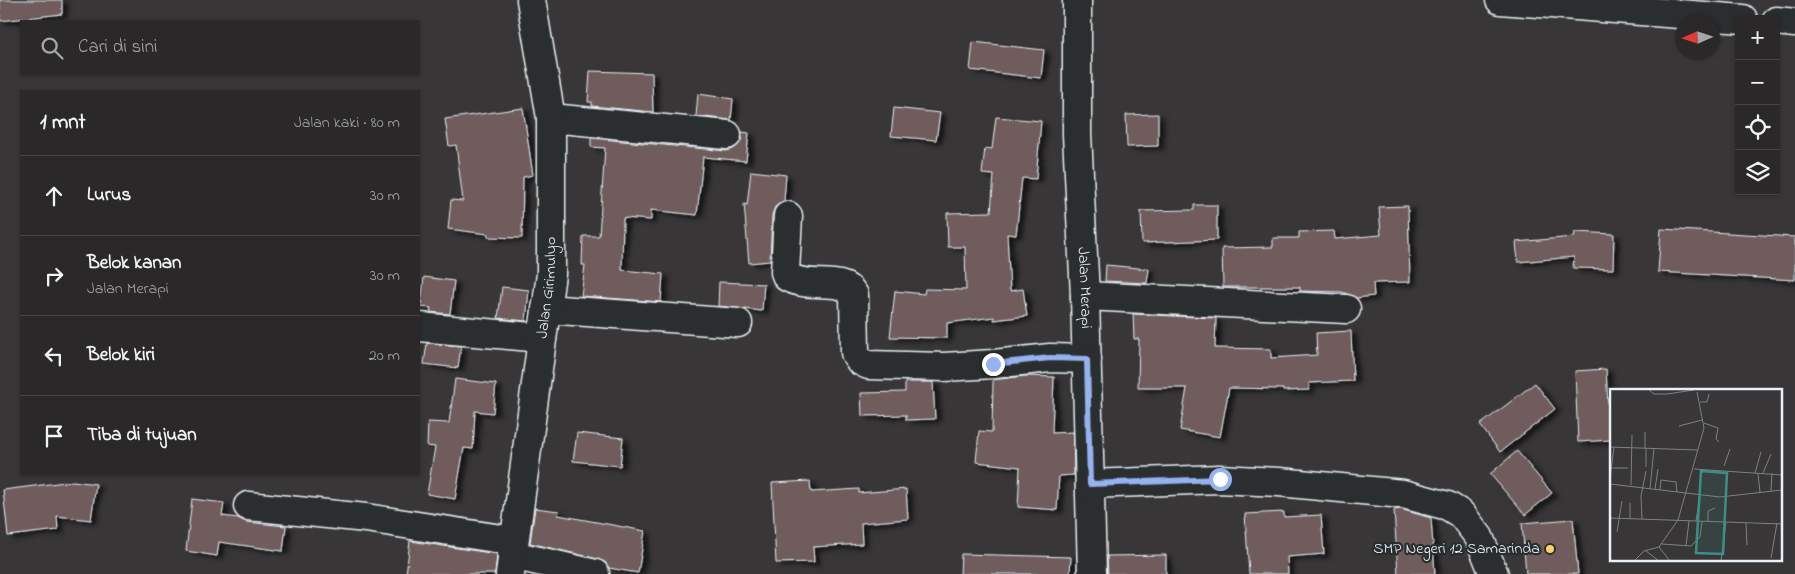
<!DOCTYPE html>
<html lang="id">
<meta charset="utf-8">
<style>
body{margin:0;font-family:"Indie Flower",sans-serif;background:#323031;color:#f1f3f6}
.controls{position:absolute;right:15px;top:15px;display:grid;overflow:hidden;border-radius:0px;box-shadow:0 1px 4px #0004}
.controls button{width:45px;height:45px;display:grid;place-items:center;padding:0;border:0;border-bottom:1px solid #464446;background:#2a2829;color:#f1f3f6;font:25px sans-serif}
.compass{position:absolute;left:1675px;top:15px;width:45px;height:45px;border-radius:50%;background:#2a2829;box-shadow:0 1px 4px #0004;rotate:267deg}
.stop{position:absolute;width:15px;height:15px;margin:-11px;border:4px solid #95b2f1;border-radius:50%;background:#fff}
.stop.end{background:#95b2f1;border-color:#fff;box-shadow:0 1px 5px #0008}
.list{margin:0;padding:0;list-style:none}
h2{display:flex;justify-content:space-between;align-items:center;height:65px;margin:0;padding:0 20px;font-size:21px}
h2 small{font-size:16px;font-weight:400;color:#a5a6a8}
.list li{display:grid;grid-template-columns:32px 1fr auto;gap:15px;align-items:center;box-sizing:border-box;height:80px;padding:0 20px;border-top:1px solid #464446}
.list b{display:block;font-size:19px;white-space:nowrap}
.list p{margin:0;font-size:16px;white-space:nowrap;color:#a5a6a8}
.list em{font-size:16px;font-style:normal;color:#a5a6a8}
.icon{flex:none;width:28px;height:28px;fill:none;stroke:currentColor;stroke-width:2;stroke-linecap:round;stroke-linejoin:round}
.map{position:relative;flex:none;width:1795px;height:574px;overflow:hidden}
.search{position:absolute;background:#2a2829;box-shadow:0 1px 4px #0004;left:20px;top:20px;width:400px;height:55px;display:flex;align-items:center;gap:12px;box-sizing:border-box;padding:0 18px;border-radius:0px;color:#a5a6a8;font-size:19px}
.panel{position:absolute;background:#2a2829;box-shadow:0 1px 4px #0004;left:20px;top:90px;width:400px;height:385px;border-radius:0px}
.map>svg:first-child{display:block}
</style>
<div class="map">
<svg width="1795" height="574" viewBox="0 0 1795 574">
<defs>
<filter id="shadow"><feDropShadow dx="5.5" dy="3" stdDeviation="2.5" flood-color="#0009"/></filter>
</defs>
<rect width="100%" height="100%" fill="#383637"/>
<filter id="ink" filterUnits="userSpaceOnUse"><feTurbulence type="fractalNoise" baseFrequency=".02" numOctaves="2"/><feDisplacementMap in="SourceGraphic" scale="10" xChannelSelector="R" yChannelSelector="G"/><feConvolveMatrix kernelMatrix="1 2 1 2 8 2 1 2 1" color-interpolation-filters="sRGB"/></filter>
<g filter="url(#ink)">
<g fill="#6f5c5c" stroke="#e8f1f8" filter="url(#shadow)">
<path d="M0,0H62V14L0,21Z"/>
<path d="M973,42L1044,50L1041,78L970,70Z"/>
<path d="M590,71L652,73L653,112L592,106V102H588Z"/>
<path d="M698,94L733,99L731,120L696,116Z"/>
<path d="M523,108L533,175L523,177L522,238L488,237V234L448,229L451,200L463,201L456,145L449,146L445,119Z"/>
<path d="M894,108L940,113L936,140L891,136Z"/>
<path d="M1158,114V146L1127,147L1126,115Z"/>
<path d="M996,117L1041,121L1036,179L1022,178L1016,235L1007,234L1010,291L1023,289L1027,316L994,320V317L947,323V338L890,337L895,291L924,294L925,289L966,290L965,247H948L947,213L991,212L994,175L982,174L985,148L992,149Z"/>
<path d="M742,132L749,133L746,161L703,157L697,215L651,210V220L623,218L622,270L663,274L661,302L581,296L585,265H582L583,236H599L605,148L591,147V138L726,151L733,149L739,144Z"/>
<path d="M751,171L786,175L784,201L775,207L772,215L770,261L749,263L744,204L747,205Z"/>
<path d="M1194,205H1217V240L1142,243L1141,211L1194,210Z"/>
<path d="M1408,206L1410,282L1373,283L1374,296L1356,298L1342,292L1300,291V287H1223L1222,248L1273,247V238H1299V232L1334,231L1335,239L1381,235L1379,207Z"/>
<path d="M1661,229L1795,237V280L1658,272Z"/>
<path d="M1575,232L1614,234L1613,269L1573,268L1574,257L1518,262L1516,242L1574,237Z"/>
<path d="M1106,265L1149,269L1147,283L1105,281Z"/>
<path d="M424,277L454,281L450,314L430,312L431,308L421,307Z"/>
<path d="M719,282L764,284L762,311L718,306Z"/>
<path d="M502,287L529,290L526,321L498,318Z"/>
<path d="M1133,314L1216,318L1215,348L1271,349V358L1317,355L1316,333L1351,331L1353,381L1309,383V390L1283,391V389L1229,388L1220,437L1180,430L1187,388H1138L1139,339H1134Z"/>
<path d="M427,343L461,346L458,368L424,364Z"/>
<path d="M1606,369L1608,405H1611V440L1578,442L1575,371Z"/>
<path d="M1025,376L1054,377L1052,433L1073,432L1074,475L1059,476L1057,510L1018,507L1020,467L976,462L979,431L992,432L993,380Z"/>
<path d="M455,379L496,384L493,413L475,411L473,449L464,448L455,499L427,494L435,447L427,446L428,422L449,423Z"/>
<path d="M905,382H933L935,419L906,420V415L862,416L861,393L905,392Z"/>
<path d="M1535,383L1555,409L1500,452L1480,425Z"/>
<path d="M577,433L623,438L620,466L573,461Z"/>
<path d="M1517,451L1552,493L1525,515L1490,474Z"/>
<path d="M73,481L96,484L91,520L57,516L58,530L8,536L3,490Z"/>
<path d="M810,481L811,492L859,489V493L906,489L908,519L861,523L862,544L813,547L814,562L776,563L772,483Z"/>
<path d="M192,499L224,503L222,516L238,518L246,522L286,526L283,551L219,542L217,556L186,551Z"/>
<path d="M535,508L559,511L558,515L645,531L638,573L609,568L605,562L598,559L530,543Z"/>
<path d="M1400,509L1431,518L1435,574H1398L1394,510Z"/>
<path d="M1284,512V517L1321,515L1324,554L1287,557L1288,574H1249L1245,514Z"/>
<path d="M1573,519L1578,574H1526L1522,523Z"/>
<path d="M410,541L497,554L495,574H406Z"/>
<path d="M961,554L1071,557L1070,574H960Z"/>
<path d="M1166,555V574H1108L1107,556Z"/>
</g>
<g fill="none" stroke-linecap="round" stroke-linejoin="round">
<g stroke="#e8f1f8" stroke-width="31">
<g id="minor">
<path id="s1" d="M1077,0V134L1085,296L1092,574"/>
<path d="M1500,0L1743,19"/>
<path d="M1776,21L1795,23"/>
<path d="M551,118L727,135"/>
<path d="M788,216L785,272L787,277C811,290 842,275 854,295L855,353L860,361L868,365L944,367L993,364L1050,358L1087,359"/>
<path d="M1085,296L1346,309"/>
<path d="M546,309L738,323"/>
<path d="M419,327L542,338"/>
<path d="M1090,484L1219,479L1279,482L1403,494L1448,506L1461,514L1479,537L1494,574"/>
<path d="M248,506L366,518L514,541"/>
<path d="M512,555L595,574"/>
<path id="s2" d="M510,574L551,274V118L531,0"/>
</g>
</g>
<use href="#minor" stroke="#2a2d2e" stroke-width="28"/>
</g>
</g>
<g fill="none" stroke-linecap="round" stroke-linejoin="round" filter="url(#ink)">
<path stroke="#95b2f1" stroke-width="6" d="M993,364L1050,358L1087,359L1090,484L1220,479"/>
</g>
<circle fill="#ffd166" stroke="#2a2d2e" stroke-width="2" cx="1550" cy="549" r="5"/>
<g text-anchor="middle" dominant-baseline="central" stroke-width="4.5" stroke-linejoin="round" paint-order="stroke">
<g font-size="16" fill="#e8f1f8" stroke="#2a2d2e">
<text stroke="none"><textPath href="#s2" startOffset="289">Jalan Girimulyo</textPath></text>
<text stroke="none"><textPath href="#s1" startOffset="288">Jalan Merapi</textPath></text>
</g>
<g font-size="16" fill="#e8f1f8" stroke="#2a2d2e" text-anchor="end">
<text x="1540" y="549">SMP Negeri 12 Samarinda</text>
</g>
</g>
<g transform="translate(1610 389)">
<rect width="172" height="172" fill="#383637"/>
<path fill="none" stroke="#7e8184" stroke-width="1" d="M39,1L44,5H57L84,1M90,13H97L99,5M94,34L108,39L106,50L109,53M69,37L92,31M35,43V59M0,58L87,61M36,59V78M114,77L120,60M2,79H18M84,80L172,86M145,84L151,63M153,84L161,65M148,85L150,103M0,90L4,58M0,95L110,108L172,101M21,96L22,46M40,100L44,59M45,100L48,80M50,101L51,91L66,93L67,103M161,102L162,84M0,129L172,135M20,130V114M32,130L31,107L36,82M86,132L90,106M98,132V122L105,119M136,134L137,156M7,143L12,112M52,155L81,157L90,148L92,132M76,157L79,132M49,158L60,172M36,162L49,172M161,169L167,134M24,172L34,162L49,158L68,131L94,39L87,3M111,172L116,133"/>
<path fill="#3a8f8a" fill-opacity="0.15" stroke="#3a8f8a" stroke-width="2.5" d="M91,82L117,84L113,165L86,164Z"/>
<rect width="172" height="172" fill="none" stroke="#e8f1f8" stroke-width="2.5"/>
</g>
</svg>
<div class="controls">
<button>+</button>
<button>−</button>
<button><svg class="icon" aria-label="locate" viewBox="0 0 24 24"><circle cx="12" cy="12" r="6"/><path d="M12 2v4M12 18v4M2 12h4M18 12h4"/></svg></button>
<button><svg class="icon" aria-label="layers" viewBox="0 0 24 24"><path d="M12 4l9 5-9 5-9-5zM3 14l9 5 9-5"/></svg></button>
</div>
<svg class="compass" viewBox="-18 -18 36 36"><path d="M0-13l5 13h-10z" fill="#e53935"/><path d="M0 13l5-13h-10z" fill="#a5a6a8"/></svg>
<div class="stop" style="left:1220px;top:479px"></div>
<div class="stop end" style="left:993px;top:364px"></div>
<div class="search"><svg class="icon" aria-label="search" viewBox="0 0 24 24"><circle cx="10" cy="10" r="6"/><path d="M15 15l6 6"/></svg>Cari di sini</div>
<section class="panel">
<h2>1 mnt<small>Jalan kaki · 80 m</small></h2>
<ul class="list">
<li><svg class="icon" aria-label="ahead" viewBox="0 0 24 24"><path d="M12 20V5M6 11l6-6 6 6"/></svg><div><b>Lurus</b></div><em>30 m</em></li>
<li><svg class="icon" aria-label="right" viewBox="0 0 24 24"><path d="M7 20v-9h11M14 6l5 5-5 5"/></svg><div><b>Belok kanan</b><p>Jalan Merapi</p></div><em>30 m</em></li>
<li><svg class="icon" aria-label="left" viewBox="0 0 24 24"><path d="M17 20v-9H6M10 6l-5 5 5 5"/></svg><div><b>Belok kiri</b></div><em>20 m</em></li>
<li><svg class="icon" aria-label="arrive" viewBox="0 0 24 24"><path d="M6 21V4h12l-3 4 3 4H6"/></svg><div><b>Tiba di tujuan</b></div></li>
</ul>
</section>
</div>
